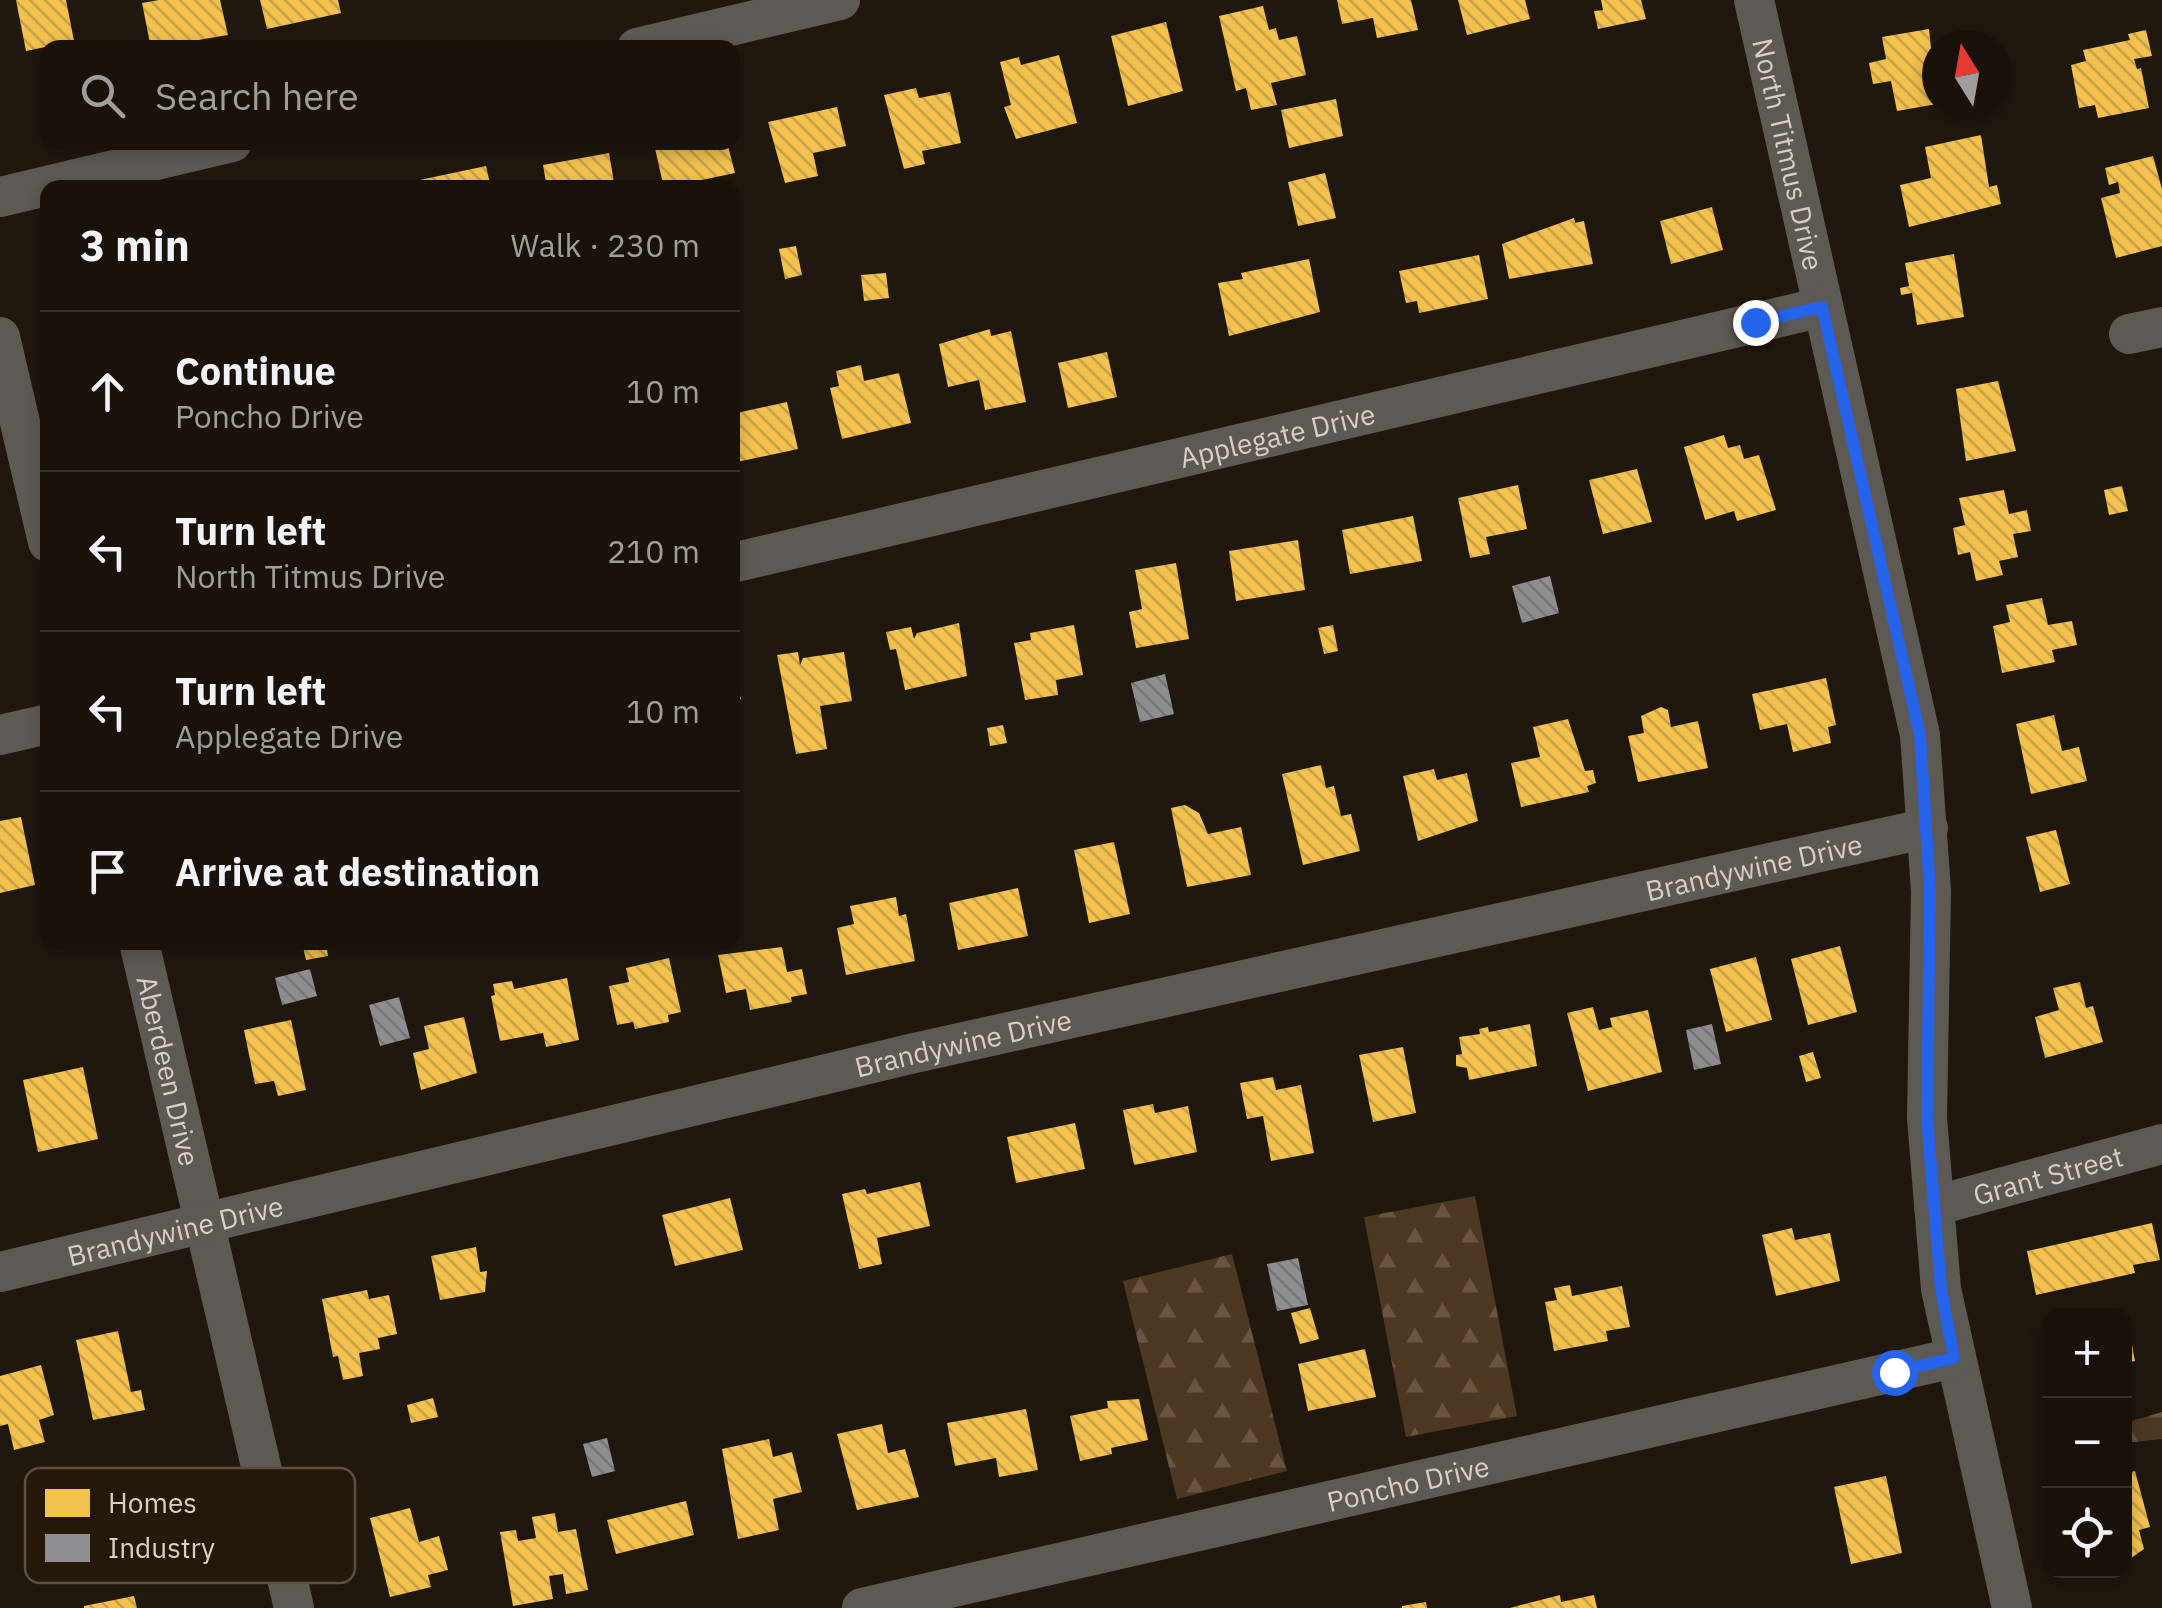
<!DOCTYPE html>
<meta charset="utf-8">
<style>
body{margin:0;font-family:"IBM Plex Sans",sans-serif;background:#211b14;color:#f1f3f6}
.controls{position:absolute;right:30px;bottom:30px;display:grid;overflow:hidden;border-radius:20px;box-shadow:0 5px 15px #0003}
.controls button{width:90px;height:90px;display:grid;place-items:center;padding:0;border:0;border-bottom:2px solid #36322c;background:#18120b;color:#f1f3f6;font:50px sans-serif}
.compass{position:absolute;left:1922px;top:30px;width:90px;height:90px;border-radius:50%;background:#18120b;box-shadow:0 5px 15px #0003;rotate:349deg}
.stop{position:absolute;width:30px;height:30px;margin:-22px;border:8px solid #2563eb;border-radius:50%;background:#fff}
.stop.end{background:#2563eb;border-color:#fff;box-shadow:0 2px 10px #0008}
.list{margin:0;padding:0;list-style:none}
h2{display:flex;justify-content:space-between;align-items:center;height:130px;margin:0;padding:0 40px;font-size:42px}
h2 small{font-size:32px;font-weight:400;color:#9f9e9d}
.list li{display:grid;grid-template-columns:65px 1fr auto;gap:30px;align-items:center;box-sizing:border-box;height:160px;padding:0 40px;border-top:2px solid #36322c}
.list b{display:block;font-size:38px;white-space:nowrap}
.list p{margin:0;font-size:32px;white-space:nowrap;color:#9f9e9d}
.list em{font-size:32px;font-style:normal;color:#9f9e9d}
.icon{flex:none;width:55px;height:55px;fill:none;stroke:currentColor;stroke-width:2;stroke-linecap:round;stroke-linejoin:round}
.map{position:relative;flex:none;width:2162px;height:1608px;overflow:hidden}
.search{position:absolute;background:#18120b;box-shadow:0 5px 15px #0003;left:40px;top:40px;width:700px;height:110px;display:flex;align-items:center;gap:25px;box-sizing:border-box;padding:0 35px;border-radius:20px;color:#9f9e9d;font-size:38px}
.panel{position:absolute;background:#18120b;box-shadow:0 5px 15px #0003;left:40px;top:180px;width:700px;height:770px;border-radius:20px}
.map>svg:first-child{display:block}
</style>
<div class="map">
<svg width="2162" height="1608" viewBox="0 0 2162 1608">
<defs>
<pattern id="forest-firs" width="22" height="20" patternUnits="userSpaceOnUse" patternTransform="scale(2.5)"><rect width="22" height="20" fill="#4e3822"/><path d="M5 1l3.5 6h-7zM16 11l3.5 6h-7z" fill="#675441"/></pattern>
<pattern id="homes-back-hatch" width="6" height="6" patternUnits="userSpaceOnUse" patternTransform="scale(2.5)"><rect width="6" height="6" fill="#f2c14e"/><path d="M-1 5l2 2M0 0l6 6M5-1l2 2" fill="none" stroke="#c6a049"/></pattern>
<pattern id="industry-back-hatch" width="6" height="6" patternUnits="userSpaceOnUse" patternTransform="scale(2.5)"><rect width="6" height="6" fill="#8d8d92"/><path d="M-1 5l2 2M0 0l6 6M5-1l2 2" fill="none" stroke="#767578"/></pattern>
</defs>
<rect width="100%" height="100%" fill="#20180f"/>
<g fill="url(#forest-firs)">
<path d="M1475,1196L1517,1416L1406,1437L1364,1217Z"/>
<path d="M1232,1254L1287,1471L1177,1499L1123,1281Z"/>
<path d="M2162,1412V1439L2125,1443V1423Z"/>
</g>
<g fill="url(#homes-back-hatch)">
<path d="M16,0H66L74,41L26,51Z"/>
<path d="M159,0H220L228,35L151,48L142,3Z"/>
<path d="M260,0H338L341,13L267,29Z"/>
<path d="M1337,0H1411L1418,30L1377,38L1373,18L1342,24Z"/>
<path d="M1458,0H1525L1530,19L1467,35Z"/>
<path d="M1601,0H1641L1646,19L1598,29L1594,11L1603,10Z"/>
<path d="M1263,6L1269,30L1276,28L1279,40L1297,36L1306,75L1271,83L1277,105L1251,110L1246,88L1236,91L1219,16Z"/>
<path d="M1166,22L1183,91L1128,106L1111,36Z"/>
<path d="M1929,29L1937,104L1897,111L1891,81L1873,84L1869,63L1886,59L1882,37Z"/>
<path d="M2146,30L2152,56L2134,59L2137,69L2141,68L2149,108L2098,118L2095,105L2079,108L2071,65L2086,61L2083,50L2130,40L2128,34Z"/>
<path d="M1059,55L1077,123L1016,139L1004,107L1011,105L1000,62L1019,57L1021,65Z"/>
<path d="M916,88L919,98L950,92L961,143L922,151L925,164L904,169L884,95Z"/>
<path d="M1336,99L1343,136L1289,148L1281,110Z"/>
<path d="M837,107L846,146L813,153L818,176L785,183L768,122Z"/>
<path d="M1981,135L1989,187L1997,185L2001,204L1909,227L1900,185L1931,178L1925,147Z"/>
<path d="M727,142L735,173L664,188L654,144Z"/>
<path d="M609,153L615,188H547L543,165Z"/>
<path d="M2153,156L2162,189V246L2116,258L2101,198L2120,193L2118,182L2109,185L2105,168Z"/>
<path d="M486,166L491,188H417L415,181Z"/>
<path d="M1325,173L1336,218L1298,226L1288,182Z"/>
<path d="M1712,207L1723,250L1671,264L1660,221Z"/>
<path d="M1574,218L1575,223L1584,221L1593,264L1509,279L1502,244Z"/>
<path d="M796,246L802,275L785,279L779,249Z"/>
<path d="M1954,254L1964,317L1917,325L1912,293L1901,295L1900,288L1909,286L1905,263Z"/>
<path d="M1479,255L1488,299L1419,313L1417,301L1406,303L1399,271Z"/>
<path d="M1309,259L1320,312L1229,336L1218,283L1243,279L1241,273Z"/>
<path d="M886,273L889,298L864,301L861,275Z"/>
<path d="M990,329L991,336L1011,331L1026,402L985,410L979,380L948,387L939,344Z"/>
<path d="M1107,352L1117,397L1068,408L1058,363Z"/>
<path d="M861,365L864,381L899,373L911,423L842,439L830,388L839,386L836,371Z"/>
<path d="M1998,381L2016,451L1966,461L1956,389Z"/>
<path d="M787,402L798,449L732,463V414Z"/>
<path d="M1724,435L1728,448L1740,445L1744,459L1759,455L1776,510L1737,521L1734,511L1705,520L1684,447Z"/>
<path d="M1637,469L1652,522L1603,534L1589,480Z"/>
<path d="M1518,485L1527,529L1486,537L1490,554L1470,558L1458,498Z"/>
<path d="M2122,486L2128,511L2109,515L2104,490Z"/>
<path d="M2004,490L2009,514L2027,510L2031,531L2013,534L2018,557L1999,561L2003,575L1976,581L1970,552L1958,555L1953,528L1965,525L1959,498Z"/>
<path d="M1413,516L1422,561L1350,574L1342,530Z"/>
<path d="M1298,540L1305,590L1236,601L1229,551Z"/>
<path d="M1176,563L1189,639L1136,648L1129,612L1142,609L1135,570Z"/>
<path d="M2042,598L2048,625L2072,621L2077,645L2052,650L2055,662L2002,673L1993,626L2010,622L2006,605Z"/>
<path d="M959,623L967,676L905,690L896,649L890,650L886,632L911,627L914,639L917,633Z"/>
<path d="M1074,625L1083,675L1056,680L1058,695L1025,700L1014,643L1031,640L1030,633Z"/>
<path d="M1333,625L1338,651L1324,654L1318,628Z"/>
<path d="M798,652L800,665L803,658L844,652L852,701L820,706L827,749L796,754L777,655Z"/>
<path d="M732,667L741,699L732,701Z"/>
<path d="M1826,678L1836,725L1828,727L1831,743L1793,752L1787,724L1760,730L1752,694Z"/>
<path d="M1661,707L1668,710L1671,727L1698,721L1708,768L1638,782L1628,736L1644,733L1641,716Z"/>
<path d="M2054,715L2062,751L2079,747L2087,781L2031,794L2016,724Z"/>
<path d="M1568,719L1585,771L1593,770L1596,783L1587,786L1589,792L1521,807L1511,763L1540,757L1533,727Z"/>
<path d="M1003,725L1007,743L990,746L987,728Z"/>
<path d="M1321,765L1326,788L1334,786L1341,816L1351,814L1360,851L1303,865L1282,774Z"/>
<path d="M1434,769L1437,780L1467,773L1478,821L1418,841L1403,776Z"/>
<path d="M1185,805L1199,813L1208,834L1241,827L1251,875L1187,887L1171,808Z"/>
<path d="M21,817L35,885L0,893V821Z"/>
<path d="M2056,830L2070,884L2040,892L2026,837Z"/>
<path d="M1114,842L1130,914L1089,923L1074,850Z"/>
<path d="M1018,888L1028,936L958,950L949,903Z"/>
<path d="M896,897L899,916L906,914L915,961L846,975L837,928L854,924L850,906Z"/>
<path d="M302,942H326L328,956L306,960Z"/>
<path d="M1840,946L1857,1012L1808,1025L1791,959Z"/>
<path d="M782,947L787,972L802,969L807,994L791,997L792,1002L750,1010L746,989L726,993L718,955Z"/>
<path d="M1756,957L1772,1020L1726,1032L1710,969Z"/>
<path d="M669,958L681,1012L668,1015L669,1022L635,1029L633,1022L617,1025L609,986L629,982L626,968Z"/>
<path d="M567,978L579,1040L546,1047L543,1033L500,1041L491,996L495,995L493,984L512,981L514,989Z"/>
<path d="M2080,982L2086,1008L2093,1006L2103,1042L2045,1058L2035,1017L2059,1010L2053,988Z"/>
<path d="M1593,1007L1599,1030L1612,1027L1610,1018L1648,1010L1662,1072L1588,1091L1567,1013Z"/>
<path d="M464,1017L477,1073L421,1090L413,1053L429,1049L424,1026Z"/>
<path d="M291,1020L306,1090L278,1096L274,1081L255,1084L244,1030Z"/>
<path d="M1530,1024L1537,1066L1469,1080L1467,1068L1456,1066V1055L1462,1054L1459,1037L1480,1034L1479,1029L1488,1027L1489,1032Z"/>
<path d="M1403,1047L1416,1113L1373,1122L1359,1055Z"/>
<path d="M1813,1052L1821,1078L1806,1082L1799,1056Z"/>
<path d="M83,1067L98,1139L38,1152L23,1080Z"/>
<path d="M1273,1077L1276,1090L1301,1085L1314,1153L1271,1161L1263,1116L1247,1119L1240,1083Z"/>
<path d="M1153,1104L1155,1113L1188,1106L1197,1152L1134,1165L1123,1110Z"/>
<path d="M1075,1123L1085,1169L1016,1183L1007,1137Z"/>
<path d="M920,1182L930,1226L877,1238L882,1264L859,1269L842,1194L865,1189L867,1194Z"/>
<path d="M730,1198L743,1250L675,1266L662,1215Z"/>
<path d="M2152,1223L2160,1260L2133,1265L2135,1273L2036,1295L2027,1251Z"/>
<path d="M1792,1228L1795,1240L1830,1233L1840,1281L1776,1296L1762,1235Z"/>
<path d="M476,1247L480,1272L487,1271L485,1292L440,1300L431,1256Z"/>
<path d="M1570,1285L1572,1296L1622,1286L1630,1327L1606,1331L1608,1341L1554,1351L1545,1302L1557,1300L1554,1288Z"/>
<path d="M367,1290L369,1299L389,1295L397,1334L378,1338L380,1349L359,1353L363,1376L343,1380L338,1356L333,1357L322,1299Z"/>
<path d="M1310,1308L1319,1339L1300,1344L1291,1313Z"/>
<path d="M118,1331L131,1392L141,1390L145,1410L93,1420L76,1340Z"/>
<path d="M2130,1334L2135,1361L2124,1363V1335Z"/>
<path d="M1365,1349L1376,1397L1308,1411L1298,1364Z"/>
<path d="M41,1365L54,1415L39,1420L45,1442L14,1450L8,1424L0,1426V1376Z"/>
<path d="M433,1398L438,1417L411,1423L407,1405Z"/>
<path d="M1139,1399L1148,1440L1111,1448L1112,1454L1080,1461L1070,1416L1108,1408L1107,1401Z"/>
<path d="M1026,1409L1038,1470L999,1477L996,1458L955,1466L947,1423Z"/>
<path d="M882,1424L888,1453L905,1449L919,1497L857,1510L837,1434Z"/>
<path d="M769,1439L773,1457L792,1452L802,1492L773,1499L779,1530L738,1539L722,1449Z"/>
<path d="M2135,1471L2150,1527L2139,1530L2144,1549L2124,1563V1474Z"/>
<path d="M1886,1476L1902,1553L1851,1564L1834,1487Z"/>
<path d="M686,1501L694,1535L616,1554L607,1520Z"/>
<path d="M410,1508L419,1542L439,1536L448,1570L428,1575L431,1587L390,1597L370,1518Z"/>
<path d="M555,1513L558,1532L576,1529L588,1590L566,1594L563,1574L549,1576L553,1599L513,1606L500,1532L516,1530L518,1541L536,1538L532,1517Z"/>
<path d="M1560,1595L1561,1602L1594,1595L1597,1608H1510Z"/>
<path d="M134,1596L137,1608H84V1606Z"/>
<path d="M1426,1602L1427,1608H1402V1606Z"/>
</g>
<g fill="url(#industry-back-hatch)">
<path d="M1550,576L1559,613L1522,623L1512,586Z"/>
<path d="M1165,674L1174,714L1140,722L1131,683Z"/>
<path d="M310,969L317,996L282,1005L275,978Z"/>
<path d="M399,997L410,1038L380,1046L369,1005Z"/>
<path d="M1712,1024L1721,1064L1694,1070L1686,1030Z"/>
<path d="M1298,1258L1308,1305L1277,1311L1267,1264Z"/>
<path d="M607,1438L615,1471L592,1477L583,1444Z"/>
</g>
<g fill="none" stroke-linecap="round" stroke-linejoin="round">
<g stroke="#5d5954" stroke-width="40">
<path id="s1" d="M1754,0L1920,735L1931,891L1927,1118L1941,1289L2012,1608"/>
<path d="M637,48L840,0"/>
<path d="M0,197L232,142"/>
<path d="M2129,334L2162,327"/>
<path d="M0,337L48,542"/>
<path id="s2" d="M732,563L1823,307"/>
<path d="M0,735L48,724"/>
<path id="s3" d="M139,942L294,1608"/>
<path id="s4" d="M1934,1206L2162,1144"/>
<path id="s5" d="M0,1272L910,1054L1928,828"/>
<path id="s6" d="M862,1608L1954,1358"/>
</g>
</g>
<g fill="none" stroke-linecap="round" stroke-linejoin="round">
<path stroke="#2563eb" stroke-width="12" d="M1755,322L1822,307L1920,735L1930,891L1927,1118L1941,1289L1954,1358L1894,1372"/>
</g>
<g text-anchor="middle" dominant-baseline="central" stroke-width="10" stroke-linejoin="round" paint-order="stroke">
<g font-size="28" fill="#d9cfc6" stroke="#261809">
<text stroke="none"><textPath href="#s1" startOffset="158">North Titmus Drive</textPath></text>
<text stroke="none"><textPath href="#s2" startOffset="560">Applegate Drive</textPath></text>
<text stroke="none"><textPath href="#s5" startOffset="1800">Brandywine Drive</textPath></text>
<text stroke="none"><textPath href="#s5" startOffset="990">Brandywine Drive</textPath></text>
<text stroke="none"><textPath href="#s3" startOffset="132">Aberdeen Drive</textPath></text>
<text stroke="none"><textPath href="#s4" startOffset="118">Grant Street</textPath></text>
<text stroke="none"><textPath href="#s5" startOffset="180">Brandywine Drive</textPath></text>
<text stroke="none"><textPath href="#s6" startOffset="560">Poncho Drive</textPath></text>
</g>
</g>
<rect x="25" y="1468" width="330" height="115" rx="15" fill="#261809" stroke="#5c4f42" stroke-width="2.5"/>
<rect x="45" y="1489" width="45" height="28" fill="#f2c14e"/>
<rect x="45" y="1534" width="45" height="28" fill="#8d8d92"/>
<g font-size="28" fill="#d9cfc6">
<text x="108" y="1513">Homes</text>
<text x="108" y="1558">Industry</text>
</g>
</svg>
<div class="controls">
<button>+</button>
<button>−</button>
<button><svg class="icon" aria-label="locate" viewBox="0 0 24 24"><circle cx="12" cy="12" r="6"/><path d="M12 2v4M12 18v4M2 12h4M18 12h4"/></svg></button>
</div>
<svg class="compass" viewBox="-18 -18 36 36"><path d="M0-13l5 13h-10z" fill="#e53935"/><path d="M0 13l5-13h-10z" fill="#9f9e9d"/></svg>
<div class="stop" style="left:1894px;top:1372px"></div>
<div class="stop end" style="left:1755px;top:322px"></div>
<div class="search"><svg class="icon" aria-label="search" viewBox="0 0 24 24"><circle cx="10" cy="10" r="6"/><path d="M15 15l6 6"/></svg>Search here</div>
<section class="panel">
<h2>3 min<small>Walk · 230 m</small></h2>
<ul class="list">
<li><svg class="icon" aria-label="ahead" viewBox="0 0 24 24"><path d="M12 20V5M6 11l6-6 6 6"/></svg><div><b>Continue</b><p>Poncho Drive</p></div><em>10 m</em></li>
<li><svg class="icon" aria-label="left" viewBox="0 0 24 24"><path d="M17 20v-9H6M10 6l-5 5 5 5"/></svg><div><b>Turn left</b><p>North Titmus Drive</p></div><em>210 m</em></li>
<li><svg class="icon" aria-label="left" viewBox="0 0 24 24"><path d="M17 20v-9H6M10 6l-5 5 5 5"/></svg><div><b>Turn left</b><p>Applegate Drive</p></div><em>10 m</em></li>
<li><svg class="icon" aria-label="arrive" viewBox="0 0 24 24"><path d="M6 21V4h12l-3 4 3 4H6"/></svg><div><b>Arrive at destination</b></div></li>
</ul>
</section>
</div>
